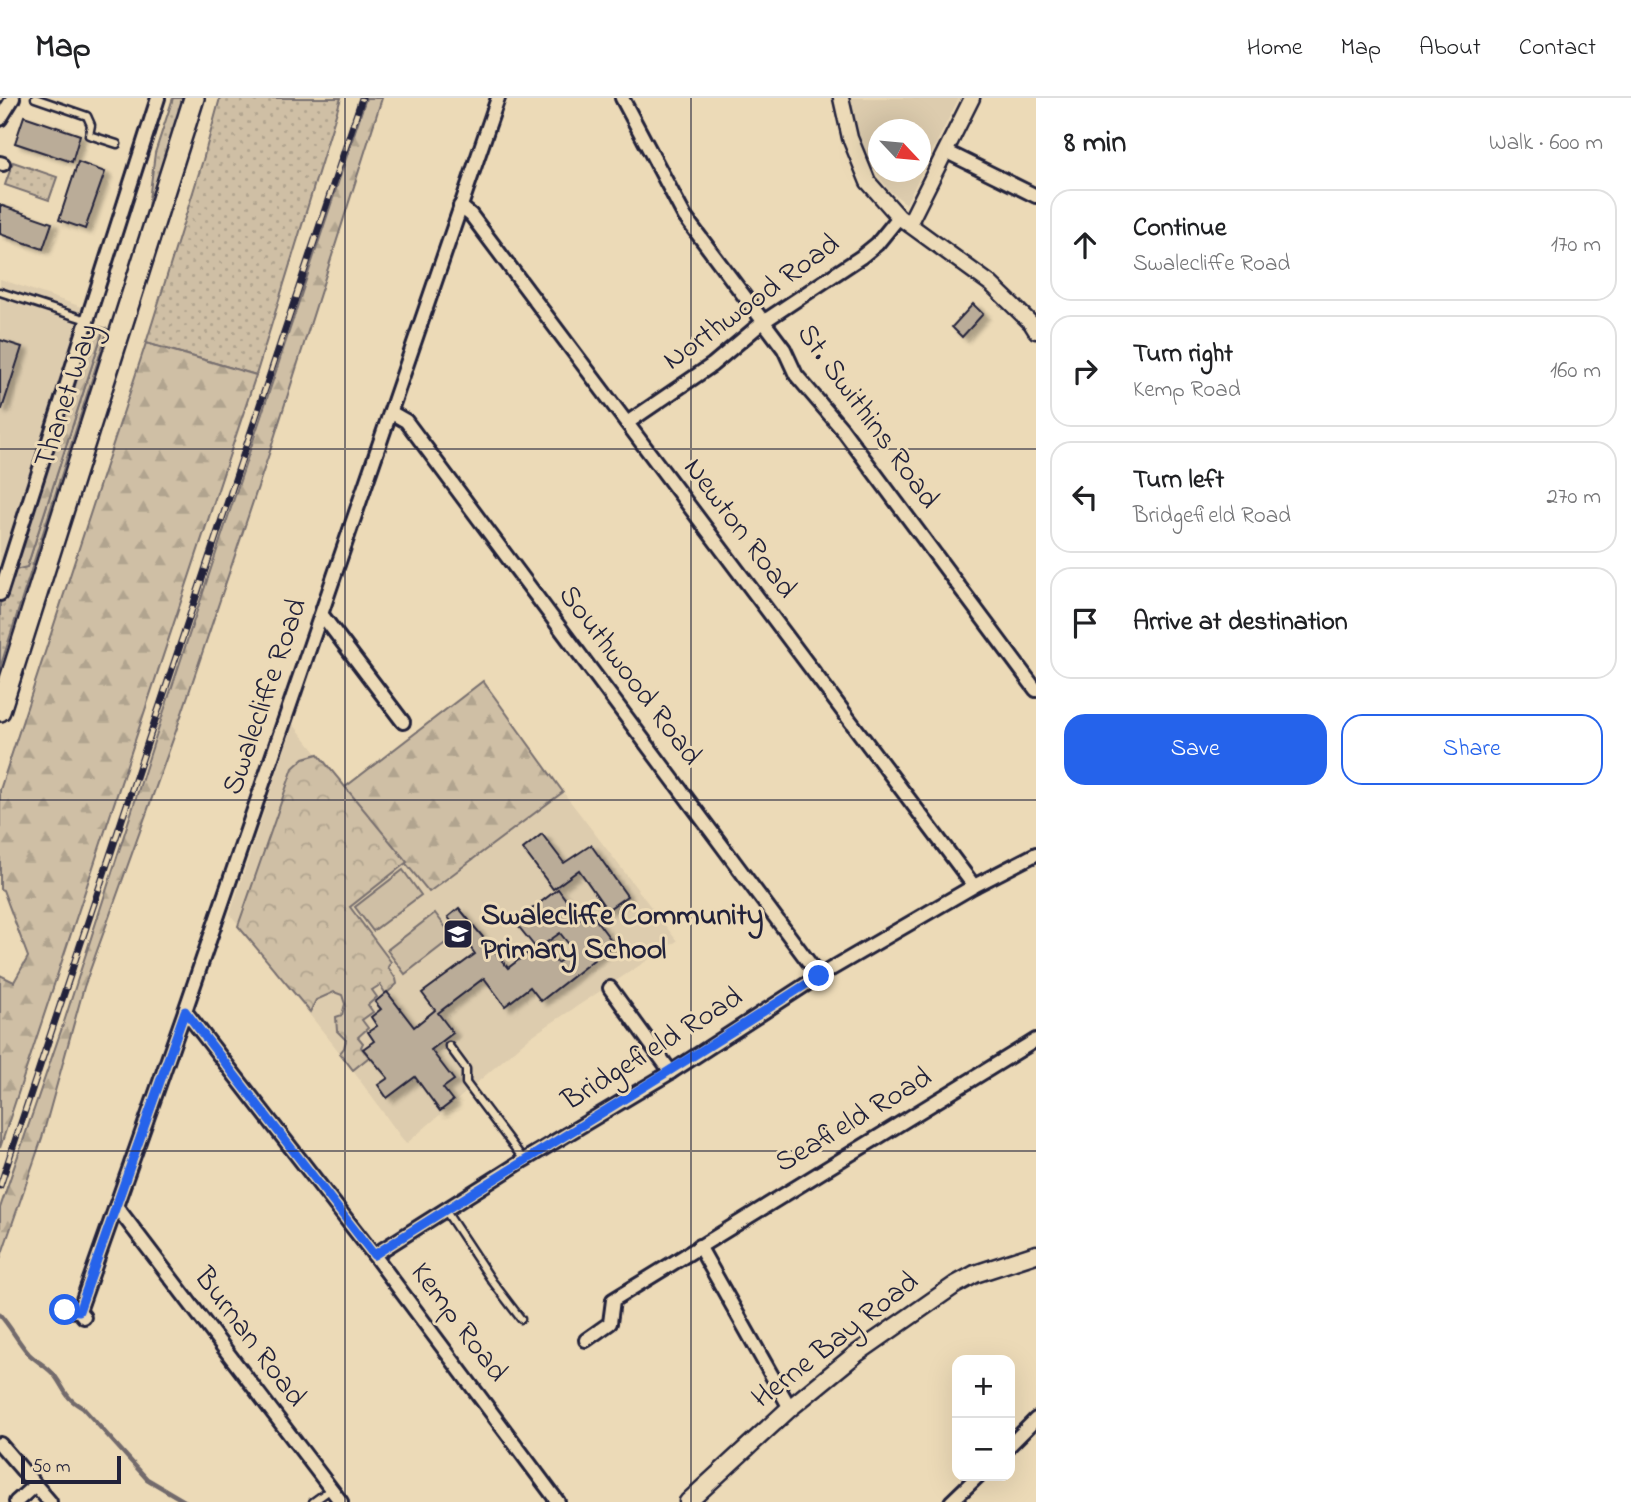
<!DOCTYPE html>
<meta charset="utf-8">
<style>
body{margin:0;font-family:"Indie Flower",sans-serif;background:#f2f2f2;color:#202124}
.controls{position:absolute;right:21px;bottom:21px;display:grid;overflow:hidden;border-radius:14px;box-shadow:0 7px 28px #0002}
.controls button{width:63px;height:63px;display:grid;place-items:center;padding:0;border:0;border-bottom:2px solid #e0e0e0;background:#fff;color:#202124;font:35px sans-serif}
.compass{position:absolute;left:868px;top:21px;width:63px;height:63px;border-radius:50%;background:#fff;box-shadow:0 7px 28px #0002;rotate:116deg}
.scale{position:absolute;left:21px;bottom:18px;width:100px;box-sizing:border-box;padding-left:7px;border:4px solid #22223b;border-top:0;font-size:19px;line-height:24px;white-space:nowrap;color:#22223b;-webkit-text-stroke:5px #ecdab7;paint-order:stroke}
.stop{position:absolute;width:21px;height:21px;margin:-16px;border:5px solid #2563eb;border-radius:50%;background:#fff}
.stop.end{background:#2563eb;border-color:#fff;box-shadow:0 2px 7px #0008}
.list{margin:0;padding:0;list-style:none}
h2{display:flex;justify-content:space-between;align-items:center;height:91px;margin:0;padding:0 28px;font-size:30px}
h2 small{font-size:23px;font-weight:400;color:#757577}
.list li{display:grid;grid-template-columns:46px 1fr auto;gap:21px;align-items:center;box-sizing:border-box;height:112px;margin:0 14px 14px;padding:0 14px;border:2px solid #e0e0e0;border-radius:21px}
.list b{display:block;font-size:26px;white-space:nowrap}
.list p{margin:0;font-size:23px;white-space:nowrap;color:#757577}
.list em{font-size:23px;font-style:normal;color:#757577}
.actions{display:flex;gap:14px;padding:21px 28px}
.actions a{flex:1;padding:16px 0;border:2px solid #2563eb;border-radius:21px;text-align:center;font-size:24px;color:#2563eb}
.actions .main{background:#2563eb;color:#fff}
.icon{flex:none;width:38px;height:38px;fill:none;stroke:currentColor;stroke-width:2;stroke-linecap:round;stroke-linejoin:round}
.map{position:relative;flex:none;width:1036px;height:1404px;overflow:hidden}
header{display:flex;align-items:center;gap:42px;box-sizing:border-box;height:98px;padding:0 35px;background:#fff;border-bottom:2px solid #e0e0e0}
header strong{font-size:33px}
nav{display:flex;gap:38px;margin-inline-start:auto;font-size:24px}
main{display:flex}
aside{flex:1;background:#fff}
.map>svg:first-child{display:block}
</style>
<header>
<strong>Map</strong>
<nav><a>Home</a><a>Map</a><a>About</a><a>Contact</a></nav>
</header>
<main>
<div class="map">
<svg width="1036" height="1404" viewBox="0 0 1036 1404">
<defs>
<pattern id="grass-dots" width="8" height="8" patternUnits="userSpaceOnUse" patternTransform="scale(1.75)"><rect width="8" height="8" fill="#cfbfa5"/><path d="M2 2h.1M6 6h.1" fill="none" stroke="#b1a48f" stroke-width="1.8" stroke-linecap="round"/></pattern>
<pattern id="forest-firs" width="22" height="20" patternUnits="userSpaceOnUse" patternTransform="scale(1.75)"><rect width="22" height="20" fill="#cfbfa5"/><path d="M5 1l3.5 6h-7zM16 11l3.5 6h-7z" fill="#b1a48f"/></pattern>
<pattern id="park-crowns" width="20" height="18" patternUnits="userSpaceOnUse" patternTransform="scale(1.75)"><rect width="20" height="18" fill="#cfbfa5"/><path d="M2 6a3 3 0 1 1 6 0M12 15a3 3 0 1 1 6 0" fill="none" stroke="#b1a48f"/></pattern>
<filter id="shadow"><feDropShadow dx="6" dy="4" stdDeviation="2" flood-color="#0004"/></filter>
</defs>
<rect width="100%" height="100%" fill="#ecdab7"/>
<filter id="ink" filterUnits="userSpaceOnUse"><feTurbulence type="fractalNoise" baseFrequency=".0143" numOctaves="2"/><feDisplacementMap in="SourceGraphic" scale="14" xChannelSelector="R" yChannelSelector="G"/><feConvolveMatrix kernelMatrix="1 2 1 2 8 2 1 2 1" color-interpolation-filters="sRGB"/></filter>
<g filter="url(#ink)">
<g fill="#ddccae" fill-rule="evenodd">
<path d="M848,0H959L906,106L888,91L872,68L862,46ZM878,32H920V74H878Z"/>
<path d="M0,181L82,209L0,471Z"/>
<path d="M293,626L429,794L563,694L677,843L530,939L406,1046L340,955L230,816Z"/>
</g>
<g fill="url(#grass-dots)" stroke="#787070" stroke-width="2">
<path d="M173,0H183L146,125L155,55Z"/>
<path d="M220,0H341L256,277L146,245L203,62Z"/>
<path d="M13,64L57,79L49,102L5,87Z"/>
<path d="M104,230L108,231L0,570V506L11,473L27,469Z"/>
</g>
<g fill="url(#forest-firs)" stroke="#787070" stroke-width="2">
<path d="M366,0H382L270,353L176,633L84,889L42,1040L0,1161V1110L64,924L161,622Z"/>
<path d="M88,226L104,230L27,469L11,473Z"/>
<path d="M146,245L256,277L0,1050V877L14,884L28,859L3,792L0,791V692Z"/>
<path d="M483,583L563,694L429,794L344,690Z"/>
</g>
<path fill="url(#park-crowns)" stroke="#787070" stroke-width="2" d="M318,656L407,764L350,809L391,864L388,869L396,881L397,886L386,896L380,887L372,892L377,899L368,907L373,914L362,922L368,930L358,939L363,945L361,949L369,959L353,972L340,955L344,950L346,942L337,933L336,919L342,917L345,906L342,897L334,894L316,902L310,914L238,828L293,670L304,660Z"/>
<g fill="#cfbfa5" stroke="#787070" stroke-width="2">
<path d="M403,772L421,797L373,833L355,809Z"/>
<path d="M435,815L453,839L405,876L387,852Z"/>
</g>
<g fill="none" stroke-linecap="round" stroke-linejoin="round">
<path stroke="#726b6c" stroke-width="4.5" d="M0,1217C11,1229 18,1244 29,1256C37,1264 48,1269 55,1278C66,1293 64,1299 83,1310L147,1381L186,1404"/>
</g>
<g fill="#baac98" stroke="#22223b" stroke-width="2" fill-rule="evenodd" filter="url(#shadow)">
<path d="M24,18L80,37L72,64L15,45Z"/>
<path d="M78,64L105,74L85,131L59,122Z"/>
<path d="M0,107L52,125L43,151L0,136Z"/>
<path d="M973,206L983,216L962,239L952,229Z"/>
<path d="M0,242L22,249L2,311H0Z"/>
<path d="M542,736L564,765L591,747L627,798L607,812L579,772L553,791L523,751Z"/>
<path d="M558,791L580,821L590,814L614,846L541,903L530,889L505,908L484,880L438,915L453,935L431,952L454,982L443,990L453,1003L440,1013L415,979L387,1000L378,987L388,980L363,951L374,943L368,934L377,928L371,919L381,911L375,904L387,894L414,929L435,912L422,895L475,856L448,819L459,810L508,870L535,849L515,824ZM560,835L574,853L557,865L543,847Z"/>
</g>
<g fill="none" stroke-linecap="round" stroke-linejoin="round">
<g stroke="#22223b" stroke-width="11">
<g id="service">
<path d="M35,0L87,18L91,27L89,37L117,46"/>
<path d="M0,194L87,222"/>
<path d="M449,948L466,971V985L524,1062"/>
<path d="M445,1112L492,1183L521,1221"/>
<path d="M313,1404L331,1391"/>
</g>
</g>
<g stroke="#22223b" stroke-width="18">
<g id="minor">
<path d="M622,0L685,119L784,251L796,277L842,331L1036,592"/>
<path d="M0,21L13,0"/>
<path d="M945,53L1036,98"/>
<path d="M0,65L3,66"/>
<path d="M460,108L471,117L974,788"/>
<path d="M392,315L406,323L819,878"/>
<path d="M627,325L712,267L763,224L861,159L877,146L899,119"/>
<path d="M0,496L158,0"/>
<path d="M322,517L403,624"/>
<path d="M610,890L671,974"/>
<path d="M185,913L374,1157L558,1404"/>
<path d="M116,1108L341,1404"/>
<path d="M699,1148L790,1310"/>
<path d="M374,1157L524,1062L671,974L819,878L974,788L1036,756"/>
<path d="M65,1212L79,1213L84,1219"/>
<path d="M79,1213L185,913L498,0"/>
<path d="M586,1242L610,1225L613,1202L1036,942"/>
<path d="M0,1346L50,1404"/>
<path d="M1010,1347L1036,1321"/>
<path d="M16,1404L35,1387"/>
<path d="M951,1404L978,1378"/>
</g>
</g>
<g stroke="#22223b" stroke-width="19">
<g id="tertiary">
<path d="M841,0L850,40L868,84L899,119L991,186L1031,225L1036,233"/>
<path d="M909,126L972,0"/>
</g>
</g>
<g stroke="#22223b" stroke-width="21">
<path id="secondary" d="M688,1404L790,1310L856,1256L955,1187L975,1176L1036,1156"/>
</g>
<g stroke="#22223b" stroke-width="24">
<path id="primary" d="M0,613L194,0"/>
</g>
<use href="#service" stroke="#ecdab7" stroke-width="6"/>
<use href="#minor" stroke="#ecdab7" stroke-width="12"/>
<use href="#tertiary" stroke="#ecdab7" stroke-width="14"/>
<use href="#secondary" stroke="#ecdab7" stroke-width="16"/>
<use href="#primary" stroke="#ecdab7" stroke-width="19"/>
<g stroke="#22223b" stroke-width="7">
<path id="rail" d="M0,1088L362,0"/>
</g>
<use href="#rail" stroke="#ecdab7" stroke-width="4.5" stroke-dasharray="13" stroke-linecap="butt"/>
</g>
</g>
<g fill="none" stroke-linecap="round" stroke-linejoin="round" filter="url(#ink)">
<path stroke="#2563eb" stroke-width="9" d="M65,1212L79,1213L185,913L374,1157C522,1063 672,973 819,878"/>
</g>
<path fill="none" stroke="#22223b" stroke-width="2" stroke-opacity="0.55" d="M345,0V1404M691,0V1404M0,351H1036M0,702H1036M0,1053H1036"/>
<defs>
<g id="school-square" transform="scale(1.575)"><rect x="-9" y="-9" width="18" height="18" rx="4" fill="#22223b" stroke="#ecdab7"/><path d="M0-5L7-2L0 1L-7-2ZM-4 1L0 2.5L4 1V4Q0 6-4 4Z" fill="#fff"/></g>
</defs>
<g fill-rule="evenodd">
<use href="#school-square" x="458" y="836"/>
</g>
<g text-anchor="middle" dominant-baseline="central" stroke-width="6" stroke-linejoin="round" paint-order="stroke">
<g font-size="30" fill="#22223b" stroke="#ecdab7">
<text transform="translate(752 205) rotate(-36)">Northwood Road</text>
<text transform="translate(68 298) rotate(-72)">Thanet Way</text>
<text transform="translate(867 319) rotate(54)">St. Swithins Road</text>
<text transform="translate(739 431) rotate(53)">Newton Road</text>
<text transform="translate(629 578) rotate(53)">Southwood Road</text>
<text transform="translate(266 599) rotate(-71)">Swalecliffe Road</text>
<text transform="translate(653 952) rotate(-32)">Bridgefield Road</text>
<text transform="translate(854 1023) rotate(-31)">Seafield Road</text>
<text transform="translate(458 1225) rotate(53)">Kemp Road</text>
<text transform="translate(249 1240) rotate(53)">Burnan Road</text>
<text transform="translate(836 1243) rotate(-38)">Herne Bay Road</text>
</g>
<g font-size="30" font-weight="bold" fill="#22223b" stroke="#ecdab7" text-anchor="start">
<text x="481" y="819">Swalecliffe Community<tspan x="481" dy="34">Primary School</tspan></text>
</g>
</g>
</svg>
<div class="controls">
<button>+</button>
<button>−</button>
</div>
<svg class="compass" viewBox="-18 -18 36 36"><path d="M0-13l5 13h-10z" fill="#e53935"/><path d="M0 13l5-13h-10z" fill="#757577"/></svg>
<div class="scale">50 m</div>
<div class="stop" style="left:65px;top:1212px"></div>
<div class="stop end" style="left:819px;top:878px"></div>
</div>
<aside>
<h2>8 min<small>Walk · 600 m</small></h2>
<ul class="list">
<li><svg class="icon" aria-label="ahead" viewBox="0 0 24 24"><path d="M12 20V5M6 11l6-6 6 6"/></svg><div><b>Continue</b><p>Swalecliffe Road</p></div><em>170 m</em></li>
<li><svg class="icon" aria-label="right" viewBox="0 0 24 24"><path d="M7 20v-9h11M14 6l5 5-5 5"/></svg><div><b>Turn right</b><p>Kemp Road</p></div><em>160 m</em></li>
<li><svg class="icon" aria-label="left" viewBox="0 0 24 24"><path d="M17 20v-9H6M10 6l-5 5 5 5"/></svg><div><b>Turn left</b><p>Bridgefield Road</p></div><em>270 m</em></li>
<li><svg class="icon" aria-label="arrive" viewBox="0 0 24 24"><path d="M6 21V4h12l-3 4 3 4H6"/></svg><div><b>Arrive at destination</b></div></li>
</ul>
<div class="actions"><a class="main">Save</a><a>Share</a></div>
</aside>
</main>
